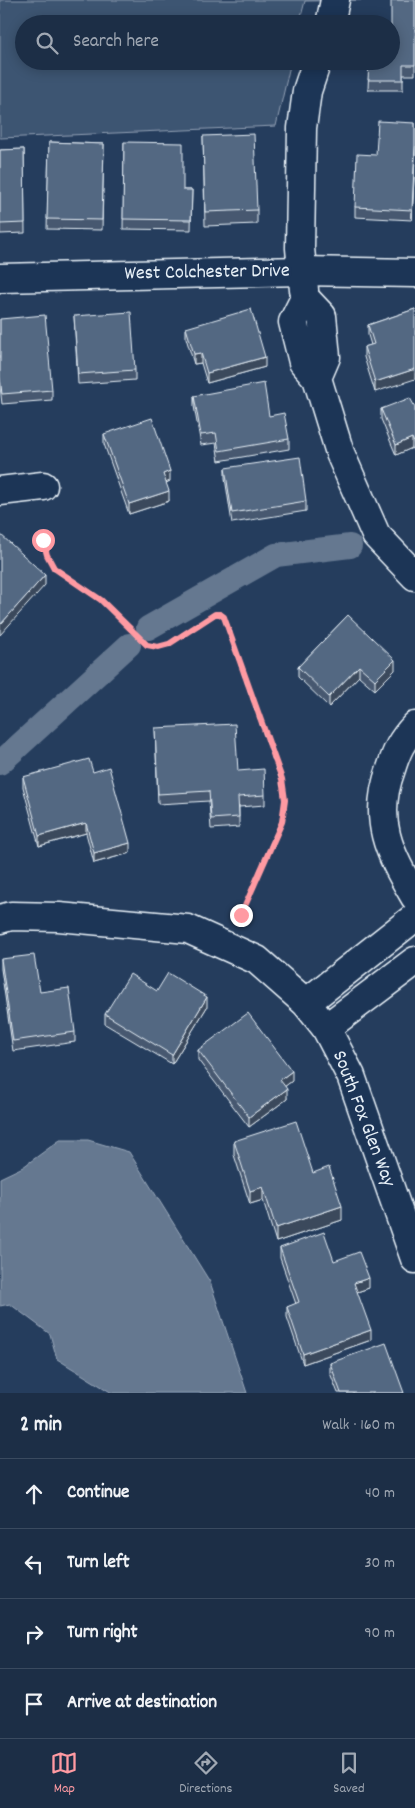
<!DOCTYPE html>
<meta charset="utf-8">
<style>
body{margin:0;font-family:Dekko,sans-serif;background:#25364d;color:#f1f3f6}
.stop{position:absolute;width:15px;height:15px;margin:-11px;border:4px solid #ff9aa2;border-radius:50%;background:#fff}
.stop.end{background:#ff9aa2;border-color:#fff;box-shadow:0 1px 5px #0008}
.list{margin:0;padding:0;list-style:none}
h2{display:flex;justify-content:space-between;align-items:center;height:65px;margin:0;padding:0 20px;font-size:21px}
h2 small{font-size:16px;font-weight:400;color:#a0a8b3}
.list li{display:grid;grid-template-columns:32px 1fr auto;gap:15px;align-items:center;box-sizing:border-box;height:70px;padding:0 20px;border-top:1px solid #3a4a5f}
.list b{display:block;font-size:19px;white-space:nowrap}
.list em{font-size:16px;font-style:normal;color:#a0a8b3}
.icon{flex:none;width:28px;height:28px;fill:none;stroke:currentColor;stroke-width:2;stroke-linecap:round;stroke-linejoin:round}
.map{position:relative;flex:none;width:415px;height:1393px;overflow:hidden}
.search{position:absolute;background:#1c2e46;box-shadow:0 2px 12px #0003;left:15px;right:15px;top:15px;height:55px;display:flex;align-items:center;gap:12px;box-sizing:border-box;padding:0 18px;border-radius:28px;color:#a0a8b3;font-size:19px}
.sheet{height:345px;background:#1c2e46}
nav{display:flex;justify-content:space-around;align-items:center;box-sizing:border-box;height:70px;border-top:1px solid #3a4a5f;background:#1c2e46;font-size:14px;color:#a0a8b3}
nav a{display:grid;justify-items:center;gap:2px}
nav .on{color:#ff9aa2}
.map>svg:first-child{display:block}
</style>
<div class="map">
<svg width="415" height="1393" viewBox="0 0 415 1393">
<rect width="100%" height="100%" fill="#253d5d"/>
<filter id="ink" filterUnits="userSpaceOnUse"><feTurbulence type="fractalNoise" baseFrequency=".02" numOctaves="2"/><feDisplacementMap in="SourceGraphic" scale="10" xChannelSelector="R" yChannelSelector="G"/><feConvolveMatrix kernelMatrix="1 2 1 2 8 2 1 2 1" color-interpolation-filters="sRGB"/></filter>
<g filter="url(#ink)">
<path fill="#3e5472" stroke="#93a2b5" d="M0,0H361L305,1L299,24H24V61H291L276,126L0,138Z"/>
<path fill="#657890" stroke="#99a8ba" d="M60,1140H88L129,1152L210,1282L247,1393H112L57,1359L50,1334L10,1304L0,1306V1178L23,1167Z"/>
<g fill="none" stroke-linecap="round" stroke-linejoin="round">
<g stroke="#657890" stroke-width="24">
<path d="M148,628L276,555L350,546"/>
<path d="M0,763L129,645"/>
</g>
<g stroke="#e8f1f8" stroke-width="31">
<g id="minor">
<path d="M330,24L335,0"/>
<path d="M0,278L301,271L415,273"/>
<path d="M304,290L300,248L302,128L307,91L317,61"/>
<path d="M317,378L326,357L322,316L305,298L293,322L303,362L317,378L340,453L376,535L415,576"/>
<path d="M0,491L43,486"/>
<path d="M415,726C401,741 397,750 391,769C372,820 389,853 415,897"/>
<path d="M0,919L11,916L59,917L188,929L257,960L306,1003L326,1028L351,1076L415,1259"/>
<path d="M306,1003L415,917"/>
<path d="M326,1028L415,961"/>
</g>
</g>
<path stroke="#e8f1f8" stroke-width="3" stroke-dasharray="5 4" stroke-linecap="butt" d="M43,540L47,555L54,568L101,600L147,645L159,647L169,644L215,614H220L224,617L281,779L285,800L282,821L241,915"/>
<use href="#minor" stroke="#1d3557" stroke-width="28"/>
</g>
<g fill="#475970" stroke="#e8f1f8">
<path d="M415,0V75H403V90H368L369,61H391Z"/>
<path d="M415,123V156L412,220L355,217V207L376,155Z"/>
<path d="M203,136L257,210V224L205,226Z"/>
<path d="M49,142L104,144L102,230L47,229Z"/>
<path d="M124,142L183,190H192L191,230L123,229Z"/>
<path d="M24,149L25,233L0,234V150Z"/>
<path d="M415,309L375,392L364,357V347L371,345L368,335V325Z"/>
<path d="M74,316L135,370V380L78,384Z"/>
<path d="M0,319L52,390V400L2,404L0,387Z"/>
<path d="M186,328L265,367L207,383L201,363L194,364L186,338Z"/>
<path d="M194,396L269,416L289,439V449L219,461L216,443L201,445L194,406Z"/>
<path d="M415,407V455L412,448L396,455L381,419V409Z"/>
<path d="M104,434L170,481L166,483L169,501L129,514L104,444Z"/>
<path d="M225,468L306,501V511L232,523L225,478Z"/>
<path d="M348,615L395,670L375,690L359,676L329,707L298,677V667Z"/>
<path d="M155,728L238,771L265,795V805L239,807V827L211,829L209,801L158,804Z"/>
<path d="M93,772L130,853L94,863L86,833L39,846L23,787V777Z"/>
<path d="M1,959L40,992L75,1032V1042L13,1051L1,969Z"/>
<path d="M157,991L207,1007L172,1064L105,1024V1014Z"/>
<path d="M198,1050L292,1081L285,1086L287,1099L249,1127L198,1060Z"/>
<path d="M234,1141L313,1173L342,1220L276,1242L263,1200L250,1204L234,1155Z"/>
<path d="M280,1248L334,1261L369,1288L357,1292L371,1340L303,1364L287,1317V1307L296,1304L280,1258Z"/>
<path d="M330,1363L404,1393H338L330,1373Z"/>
</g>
<g fill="#3a485b" stroke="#e8f1f8">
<path d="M415,146V156L412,220V210Z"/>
<path d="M201,353V363L194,364V354Z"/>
<path d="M265,357V367L207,383V373Z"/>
<path d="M415,369V379L375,392V382Z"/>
<path d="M412,438V448L396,455V445Z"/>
<path d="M170,471V481L163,484V474Z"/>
<path d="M169,491V501L129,514V504Z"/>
<path d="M45,575V585L0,635V625Z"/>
<path d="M395,660V670L375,690V680Z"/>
<path d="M359,666V676L329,707V697Z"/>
<path d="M86,823V833L39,846V836Z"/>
<path d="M130,843V853L94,863V853Z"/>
<path d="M207,997V1007L172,1064V1055Z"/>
<path d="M292,1071V1081L280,1090V1080Z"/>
<path d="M287,1089V1099L249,1127V1117Z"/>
<path d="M263,1187V1200L250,1204V1191Z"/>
<path d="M342,1206V1220L276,1242V1228Z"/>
<path d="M369,1278V1288L354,1293V1283Z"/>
<path d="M371,1330V1340L303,1364V1354Z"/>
</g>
<g fill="#536782" stroke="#e8f1f8">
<path d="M391,0H415V65H403V80H368L369,61H391Z"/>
<path d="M378,121L415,123V146L412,210L355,207L357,154L376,155Z"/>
<path d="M254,134L257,210L205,212L203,136Z"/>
<path d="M49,142L104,144L102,220L47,219Z"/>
<path d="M124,142L183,143V190H192L191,220L123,219Z"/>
<path d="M24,149L25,223L0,224V150Z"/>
<path d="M251,309L265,357L207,373L201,353L194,354L186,328Z"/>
<path d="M415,309V369L375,382L364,347L374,344L368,325Z"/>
<path d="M131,312L135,370L78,374L74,316Z"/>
<path d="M45,315L52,390L2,394L0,377V319Z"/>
<path d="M264,383L269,416L284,413L289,439L219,451L216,433L201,435L194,396Z"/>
<path d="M410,398L415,407V445L412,438L396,445L381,409Z"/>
<path d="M152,418L170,471L163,474L169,491L129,504L104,434Z"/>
<path d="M300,457L306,501L232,513L225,468Z"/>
<path d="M0,534L45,575L0,625Z"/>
<path d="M348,615L395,660L375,680L359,666L329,697L298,667Z"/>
<path d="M235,724L238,771L264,769L265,795L238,797L239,817L211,819L209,791L158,794L155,728Z"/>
<path d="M89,759L93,772L109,767L130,843L94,853L86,823L39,836L23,777Z"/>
<path d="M34,955L40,992L69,988L75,1032L13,1041L1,959Z"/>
<path d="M168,973L207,997L172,1055L105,1014L130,974L157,991Z"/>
<path d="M248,1013L292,1071L280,1080L287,1089L249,1117L198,1050Z"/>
<path d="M296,1121L313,1173L329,1167L342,1206L276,1228L263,1187L250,1191L234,1141Z"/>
<path d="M324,1232L334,1261L359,1252L369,1278L354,1283L371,1330L303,1354L287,1307L299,1302L280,1248Z"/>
<path d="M386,1343L404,1393H341L330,1363Z"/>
</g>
</g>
<g fill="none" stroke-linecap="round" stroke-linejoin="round" filter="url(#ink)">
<path stroke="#ff9aa2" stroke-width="6" d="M43,540L47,555L54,568L101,600L147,645L158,647L169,644L215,614H220L224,617L282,779L285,800L282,822L241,915"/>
</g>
<g text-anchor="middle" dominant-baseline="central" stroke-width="5" stroke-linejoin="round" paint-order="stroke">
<g font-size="20" fill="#e8f1f8" stroke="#1d3557">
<text transform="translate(207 273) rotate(-1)">West Colchester Drive</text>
<text transform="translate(363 1119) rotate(69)">South Fox Glen Way</text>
</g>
</g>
</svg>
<div class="stop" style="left:43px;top:540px"></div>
<div class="stop end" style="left:241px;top:915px"></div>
<div class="search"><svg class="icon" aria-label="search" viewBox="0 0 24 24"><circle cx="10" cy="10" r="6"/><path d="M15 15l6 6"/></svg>Search here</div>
</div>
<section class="sheet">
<h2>2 min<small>Walk · 160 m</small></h2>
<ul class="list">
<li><svg class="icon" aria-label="ahead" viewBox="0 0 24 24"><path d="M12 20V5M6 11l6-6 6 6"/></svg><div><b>Continue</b></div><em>40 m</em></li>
<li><svg class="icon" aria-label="left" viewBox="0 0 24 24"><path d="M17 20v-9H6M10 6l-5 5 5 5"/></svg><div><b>Turn left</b></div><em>30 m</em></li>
<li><svg class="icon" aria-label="right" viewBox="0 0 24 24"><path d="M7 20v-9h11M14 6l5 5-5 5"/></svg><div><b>Turn right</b></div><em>90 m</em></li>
<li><svg class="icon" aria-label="arrive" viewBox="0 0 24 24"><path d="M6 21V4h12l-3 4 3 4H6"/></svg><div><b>Arrive at destination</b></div></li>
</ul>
</section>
<nav>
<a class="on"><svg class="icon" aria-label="map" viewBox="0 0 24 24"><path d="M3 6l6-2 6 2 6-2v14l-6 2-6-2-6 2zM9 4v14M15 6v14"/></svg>Map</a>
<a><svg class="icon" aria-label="directions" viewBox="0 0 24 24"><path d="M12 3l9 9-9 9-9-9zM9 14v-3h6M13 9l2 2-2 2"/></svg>Directions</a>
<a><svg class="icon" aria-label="saved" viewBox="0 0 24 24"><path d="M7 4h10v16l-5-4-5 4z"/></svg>Saved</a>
</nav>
